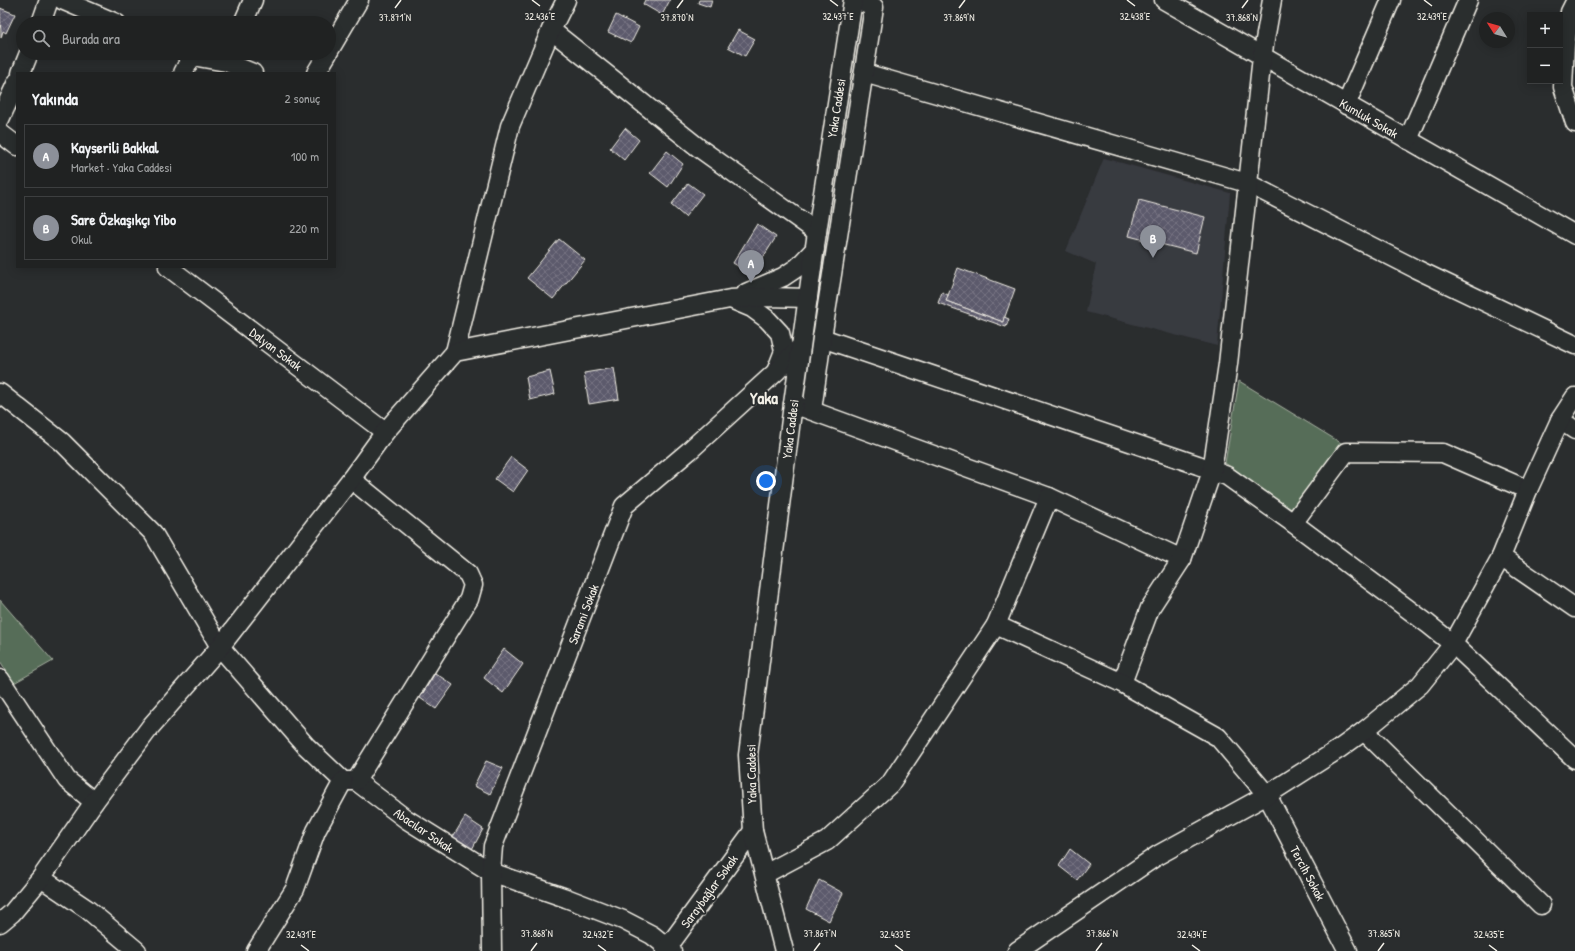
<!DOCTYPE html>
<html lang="tr">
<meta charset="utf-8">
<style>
body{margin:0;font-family:"Patrick Hand",sans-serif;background:#2d2f2f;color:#f1f3f6}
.controls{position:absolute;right:12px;top:12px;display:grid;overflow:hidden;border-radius:0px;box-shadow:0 2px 10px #0003}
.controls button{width:36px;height:36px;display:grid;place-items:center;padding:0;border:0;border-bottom:1px solid #3d3f40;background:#202222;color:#f1f3f6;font:20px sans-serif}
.compass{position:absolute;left:1479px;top:12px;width:36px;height:36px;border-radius:50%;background:#202222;box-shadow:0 2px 10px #0003;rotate:307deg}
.you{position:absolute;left:766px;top:481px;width:14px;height:14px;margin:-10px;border:3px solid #fff;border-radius:50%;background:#1a73e8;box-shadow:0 0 0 6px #1a73e833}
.badge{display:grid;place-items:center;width:26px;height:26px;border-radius:50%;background:#8c9099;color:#fff;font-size:13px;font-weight:700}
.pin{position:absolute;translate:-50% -33px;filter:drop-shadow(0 1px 2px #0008)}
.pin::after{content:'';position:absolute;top:21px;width:14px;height:12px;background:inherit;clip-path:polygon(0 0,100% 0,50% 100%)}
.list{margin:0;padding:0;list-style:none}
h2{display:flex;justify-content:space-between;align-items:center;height:52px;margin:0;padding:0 16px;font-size:17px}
h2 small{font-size:13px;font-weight:400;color:#a2a4a5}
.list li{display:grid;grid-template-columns:26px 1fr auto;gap:12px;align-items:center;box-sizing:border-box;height:64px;margin:0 8px 8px;padding:0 8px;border:1px solid #3d3f40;border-radius:0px}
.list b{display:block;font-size:15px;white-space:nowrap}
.list p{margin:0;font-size:13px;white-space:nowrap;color:#a2a4a5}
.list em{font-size:13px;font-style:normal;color:#a2a4a5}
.icon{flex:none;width:22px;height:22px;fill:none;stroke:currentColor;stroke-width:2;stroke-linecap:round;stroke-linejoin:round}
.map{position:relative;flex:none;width:1575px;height:951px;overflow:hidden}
.search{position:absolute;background:#202222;box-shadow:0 2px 10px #0003;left:16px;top:16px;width:320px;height:44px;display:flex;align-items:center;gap:10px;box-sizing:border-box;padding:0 14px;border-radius:22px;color:#a2a4a5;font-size:15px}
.panel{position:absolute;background:#202222;box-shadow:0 2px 10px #0003;left:16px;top:72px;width:320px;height:196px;border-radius:0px}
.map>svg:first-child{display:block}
</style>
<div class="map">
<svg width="1575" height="951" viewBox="0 0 1575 951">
<defs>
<pattern id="building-cross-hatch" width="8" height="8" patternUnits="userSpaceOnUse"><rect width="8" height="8" fill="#5c5a6c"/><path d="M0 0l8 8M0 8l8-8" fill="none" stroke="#747281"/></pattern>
</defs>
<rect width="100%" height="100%" fill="#2a2d2e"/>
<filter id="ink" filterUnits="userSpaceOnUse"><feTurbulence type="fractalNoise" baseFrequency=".025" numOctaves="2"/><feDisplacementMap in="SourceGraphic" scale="8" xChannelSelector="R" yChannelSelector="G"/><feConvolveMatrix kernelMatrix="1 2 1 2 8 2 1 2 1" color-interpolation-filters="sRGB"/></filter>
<g filter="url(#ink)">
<path fill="#393a41" d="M1104,158L1230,193L1217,346L1086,312L1096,264L1066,251Z"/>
<g fill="#576d59" stroke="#a6afa0">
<path d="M1239,381L1346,446L1294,511L1225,463Z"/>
<path d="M0,600L53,661L14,683L0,661Z"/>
</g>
<g fill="url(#building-cross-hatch)" stroke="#f4f1e8">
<path d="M645,0H670L662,15L643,4Z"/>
<path d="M699,0H712L710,7L698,3Z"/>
<path d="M0,8L15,14L6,33L3,31L1,38Z"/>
<path d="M616,15L639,27L631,43L608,32Z"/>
<path d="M738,30L755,39L745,56L728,47Z"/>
<path d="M625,128L639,140L624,160L610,148Z"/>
<path d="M667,151L683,164L668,187L650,173Z"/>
<path d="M688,183L703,194L685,217L671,205Z"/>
<path d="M1139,200L1205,217L1196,253L1129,236Z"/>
<path d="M757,224L776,237L752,275L733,263Z"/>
<path d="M559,239L585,260L553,299L527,278Z"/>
<path d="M958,268L1015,289L1003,322L946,301Z"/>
<path d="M942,292L948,295L946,301L1003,322L1004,317L1009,319L1006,327L938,303Z"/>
<path d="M614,368L619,399L589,404L584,373Z"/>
<path d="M550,371L555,394L530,400L526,377Z"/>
<path d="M511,457L528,470L513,492L495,479Z"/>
<path d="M504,649L523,664L503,693L484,678Z"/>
<path d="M435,673L453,685L436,709L420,698Z"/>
<path d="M486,761L503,768L490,794L474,786Z"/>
<path d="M465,817L483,829L470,853L451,840Z"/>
<path d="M1070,849L1089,864L1077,880L1059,866Z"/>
<path d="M819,880L843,893L829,921L806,909Z"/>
</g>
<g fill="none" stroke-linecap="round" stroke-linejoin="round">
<g stroke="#f4f1e8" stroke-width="21">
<g id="minor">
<path d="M62,0L116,23"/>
<path d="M1164,0L1575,235"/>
<path d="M1575,2L1570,12L1565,46L1563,87L1575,123"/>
<path d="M41,23L49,0"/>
<path d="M243,23L253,0"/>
<path d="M551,30L699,148L817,232"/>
<path d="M329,51L359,0"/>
<path d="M185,53L192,56L226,62L253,73"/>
<path d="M21,73L29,53"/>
<path d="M183,73L192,56"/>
<path d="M316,73L328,53"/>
<path d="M864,73L1247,183L1416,269L1575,345"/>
<path d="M1346,105L1391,0"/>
<path d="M0,119L17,82"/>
<path d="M0,133L17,146"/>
<path d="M1408,140L1468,0"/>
<path d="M168,267L385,432"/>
<path d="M746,293L783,277L798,267L815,249"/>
<path d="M733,300L752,308L767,319L780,333L784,351L777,369"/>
<path d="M822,338L1198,465L1227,476L1293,523L1428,624L1453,644L1575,759"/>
<path d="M455,352L510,126L551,30L566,0"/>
<path d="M0,393L62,442L153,533L220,647L306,746L343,781H356L406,819L491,872L566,898L623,920L652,935L672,951"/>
<path d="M793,404L1049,497L1182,559L1212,471L1228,364L1262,57L1272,0"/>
<path d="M812,410L822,338L874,7L855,0"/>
<path d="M1560,420L1575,430"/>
<path d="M351,479L468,574L473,585L469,599L356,781"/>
<path d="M1293,523L1346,452L1443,453L1528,490"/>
<path d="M1501,557L1575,608"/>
<path d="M996,625L1049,497"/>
<path d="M0,679L67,780L94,802"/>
<path d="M1122,683L1150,608L1182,559"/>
<path d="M1364,731L1541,905"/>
<path d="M765,874L827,841L890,784L996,625L1122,683L1218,737L1267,795L1348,951"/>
<path d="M41,878L87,909L137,951"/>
<path d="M0,923L12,913L41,878L94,802L151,726L220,647L351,479L385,432L455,352L730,299L768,297L808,298"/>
<path d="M256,951L295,889L316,831L343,781"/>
<path d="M492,951L491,872L493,846L624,506L689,451L777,371L801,346"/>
<path d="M665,951L753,831"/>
<path d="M784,951L753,831L748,755L793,404L817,232L853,0"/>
<path d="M1017,951L1158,855L1267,795L1339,749L1364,731L1420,685L1453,644L1501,557L1528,490L1560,420L1575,397"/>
</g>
</g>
<use href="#minor" stroke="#2a2d2e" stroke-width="18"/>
</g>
</g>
<path fill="none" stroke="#f4f1e8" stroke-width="1.5" d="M532,0L540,6M830,0L838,6M1127,0L1135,6M1424,0L1432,6M395,8L401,0M677,8L683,0M959,8L965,0M1242,8L1248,0M301,945L309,951M598,945L606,951M895,945L903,951M1192,945L1200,951M1489,945L1497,951M531,951L537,943M814,951L820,943M1096,951L1102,943M1378,951L1384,943"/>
<g text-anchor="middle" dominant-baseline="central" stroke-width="4" stroke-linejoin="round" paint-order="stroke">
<g font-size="13" fill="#f4f1e8" stroke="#2a2d2e">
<text transform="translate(836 108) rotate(-81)">Yaka Caddesi</text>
<text transform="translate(1369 118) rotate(30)">Kumluk Sokak</text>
<text transform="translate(276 349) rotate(37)">Dalyan Sokak</text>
<text transform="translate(790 429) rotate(-83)">Yaka Caddesi</text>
<text transform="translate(583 614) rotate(-69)">Sarami Sokak</text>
<text transform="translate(751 774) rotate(-91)">Yaka Caddesi</text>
<text transform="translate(424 830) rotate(34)">Abacılar Sokak</text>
<text transform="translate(1308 873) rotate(62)">Tercih Sokak</text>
<text transform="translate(709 891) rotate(-54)">Saraybağlar Sokak</text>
</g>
<g font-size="17" font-weight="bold" fill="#f4f1e8" stroke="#2a2d2e">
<text x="764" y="397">Yaka</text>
</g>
</g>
<g font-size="10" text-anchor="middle" fill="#f4f1e8" stroke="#2a2d2e" stroke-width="4" stroke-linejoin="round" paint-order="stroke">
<text x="540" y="20">32.436°E</text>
<text x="838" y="20">32.437°E</text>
<text x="1135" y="20">32.438°E</text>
<text x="1432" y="20">32.439°E</text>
<text x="395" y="21">37.871°N</text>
<text x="677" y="21">37.870°N</text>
<text x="959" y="21">37.869°N</text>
<text x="1242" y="21">37.868°N</text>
<text x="537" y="937">37.868°N</text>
<text x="820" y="937">37.867°N</text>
<text x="1102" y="937">37.866°N</text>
<text x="1384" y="937">37.865°N</text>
<text x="301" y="938">32.431°E</text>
<text x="598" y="938">32.432°E</text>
<text x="895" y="938">32.433°E</text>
<text x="1192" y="938">32.434°E</text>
<text x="1489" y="938">32.435°E</text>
</g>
</svg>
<div class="controls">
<button>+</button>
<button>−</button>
</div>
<svg class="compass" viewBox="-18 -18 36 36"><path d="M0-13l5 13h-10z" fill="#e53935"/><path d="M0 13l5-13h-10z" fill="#a2a4a5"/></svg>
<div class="you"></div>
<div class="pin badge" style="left:751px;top:283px">A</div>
<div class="pin badge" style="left:1153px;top:258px">B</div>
<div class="search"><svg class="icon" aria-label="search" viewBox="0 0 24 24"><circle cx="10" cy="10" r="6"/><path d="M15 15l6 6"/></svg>Burada ara</div>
<section class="panel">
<h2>Yakında<small>2 sonuç</small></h2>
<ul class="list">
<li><span class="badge">A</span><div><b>Kayserili Bakkal</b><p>Market · Yaka Caddesi</p></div><em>100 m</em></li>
<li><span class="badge">B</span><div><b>Sare Özkaşıkçı Yibo</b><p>Okul</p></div><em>220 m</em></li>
</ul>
</section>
</div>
